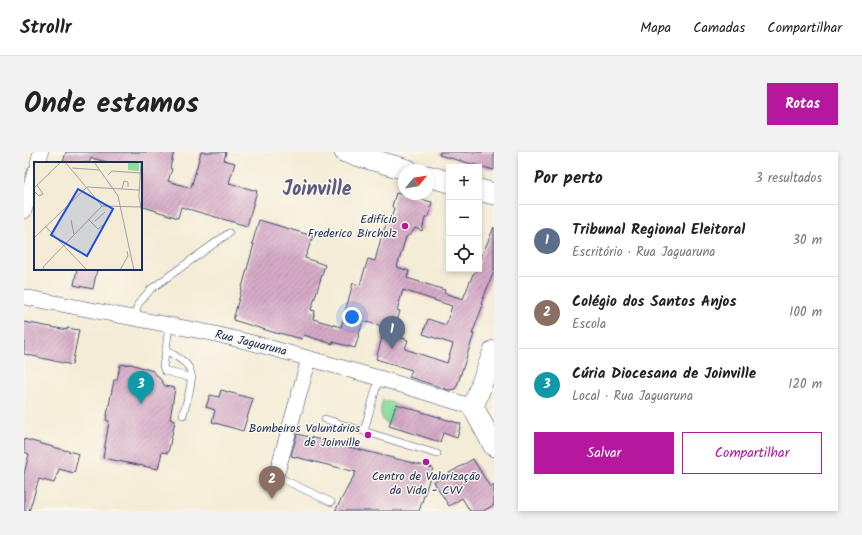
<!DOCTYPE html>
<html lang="pt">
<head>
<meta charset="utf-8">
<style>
	body { margin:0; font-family:Kalam,sans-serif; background:#f2f2f2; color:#222 }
	.controls { position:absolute; right:12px; top:12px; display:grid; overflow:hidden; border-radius:0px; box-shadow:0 2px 6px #0003 }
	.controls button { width:36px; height:36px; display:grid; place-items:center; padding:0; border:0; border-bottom:1px solid #e0e0e0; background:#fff; color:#222; font:20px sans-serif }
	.compass { position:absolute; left:374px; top:12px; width:36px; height:36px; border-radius:50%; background:#fff; box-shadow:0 2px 6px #0003; rotate:60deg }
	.you { position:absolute; left:328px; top:165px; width:14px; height:14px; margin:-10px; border:3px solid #fff; border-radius:50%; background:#1a73e8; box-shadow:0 0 0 6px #1a73e833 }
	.badge { display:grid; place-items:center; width:26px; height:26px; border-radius:50%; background:#b5179e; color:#fff; font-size:13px; font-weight:700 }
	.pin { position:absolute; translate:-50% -33px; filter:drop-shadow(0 1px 2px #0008) }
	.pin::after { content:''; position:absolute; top:21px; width:14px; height:12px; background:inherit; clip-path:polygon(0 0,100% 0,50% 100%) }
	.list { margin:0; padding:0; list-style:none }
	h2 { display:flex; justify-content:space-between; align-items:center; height:52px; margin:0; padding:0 16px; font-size:17px }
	h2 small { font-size:13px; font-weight:400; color:#767676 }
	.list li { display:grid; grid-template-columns:26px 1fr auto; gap:12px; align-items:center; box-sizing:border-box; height:72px; padding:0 16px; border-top:1px solid #e0e0e0 }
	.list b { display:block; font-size:15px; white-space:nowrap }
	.list p { margin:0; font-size:13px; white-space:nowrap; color:#767676 }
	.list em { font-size:13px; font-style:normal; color:#767676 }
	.actions { display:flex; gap:8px; padding:12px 16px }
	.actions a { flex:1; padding:9px 0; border:1px solid #b5179e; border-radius:0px; text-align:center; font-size:14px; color:#b5179e }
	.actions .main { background:#b5179e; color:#fff }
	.icon { flex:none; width:22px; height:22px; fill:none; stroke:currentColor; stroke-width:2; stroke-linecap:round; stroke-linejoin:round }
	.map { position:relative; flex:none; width:470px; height:359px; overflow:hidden; border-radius:0px }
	header { display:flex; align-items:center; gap:24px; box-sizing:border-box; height:56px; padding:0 20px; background:#fff; border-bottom:1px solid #e0e0e0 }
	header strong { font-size:19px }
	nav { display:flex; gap:22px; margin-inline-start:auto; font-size:14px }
	.intro { display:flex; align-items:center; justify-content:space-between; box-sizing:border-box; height:96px; padding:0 24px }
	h1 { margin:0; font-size:28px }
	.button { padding:10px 18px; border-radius:0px; background:#b5179e; color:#fff; font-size:14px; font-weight:700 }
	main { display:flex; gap:24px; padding:0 24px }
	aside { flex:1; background:#fff; border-radius:0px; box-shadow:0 2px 6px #0003 }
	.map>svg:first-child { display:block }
</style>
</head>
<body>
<header>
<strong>Strollr</strong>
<nav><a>Mapa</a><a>Camadas</a><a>Compartilhar</a></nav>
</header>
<div class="intro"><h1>Onde estamos</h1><a class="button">Rotas</a></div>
<main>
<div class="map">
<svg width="470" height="359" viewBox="0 0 470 359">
	<defs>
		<pattern id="building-hatch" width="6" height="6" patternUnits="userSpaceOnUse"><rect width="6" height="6" fill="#d6aac7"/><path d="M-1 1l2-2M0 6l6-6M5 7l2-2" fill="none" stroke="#ad8ba5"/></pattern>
	</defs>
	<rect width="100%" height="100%" fill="#fbf7ec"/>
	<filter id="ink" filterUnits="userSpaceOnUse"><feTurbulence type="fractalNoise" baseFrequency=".025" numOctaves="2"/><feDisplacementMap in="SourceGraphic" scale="8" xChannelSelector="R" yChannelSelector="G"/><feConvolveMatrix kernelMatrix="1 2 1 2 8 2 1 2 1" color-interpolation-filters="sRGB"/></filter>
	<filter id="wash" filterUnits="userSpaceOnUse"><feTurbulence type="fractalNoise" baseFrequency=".012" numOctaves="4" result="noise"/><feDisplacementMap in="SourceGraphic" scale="16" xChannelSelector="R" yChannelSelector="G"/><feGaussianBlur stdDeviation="0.9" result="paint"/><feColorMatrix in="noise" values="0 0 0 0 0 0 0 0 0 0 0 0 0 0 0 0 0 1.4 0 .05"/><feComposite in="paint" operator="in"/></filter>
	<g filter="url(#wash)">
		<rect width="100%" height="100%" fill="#f4ecd6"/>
		<path fill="#8bdd9d" stroke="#53867e" d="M359,248L372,252L365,274C356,267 355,259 359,248Z"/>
		<g id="blocks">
			<g fill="url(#building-hatch)" fill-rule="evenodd">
				<path d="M42,0H150L146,16L148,17L144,29L167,36L177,0H202L200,8L211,11L205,31L233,39L223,74L157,55L154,66L117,54V11H87L67,6L65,11H39Z"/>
				<path d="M416,0H470V18L415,3Z"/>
				<path d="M372,41L408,50L406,57H407L405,64L401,66L398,79L391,76L388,81L382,85L373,115L385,119L383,126L421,138L420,141L439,147L449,122H450L453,117H455V111L470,75V119L457,152L459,153L448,182H450L433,234L431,237L425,238L385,225L388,218L352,207L361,175L339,169L331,196L309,190V192L280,183L278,187L255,181V182L209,168L230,92H228L235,68L289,84L281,106L301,113L287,158L291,159L289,167L317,175L329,131L336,133L344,107L351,109L358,82L363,71L365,72L370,57L368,54ZM379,138L428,154L422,173L404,167L399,182L429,192L423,211L381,197L384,188L369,183L376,159L373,158Z"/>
				<path d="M53,117H73L69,137L50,133Z"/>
				<path d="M0,170L43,178V176L55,178L48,213L0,202Z"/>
				<path d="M107,212L129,219L137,228L141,234L151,236L146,267L151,269L144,301L138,300L134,317L79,306L85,269L82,268L90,228H93L96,213Z"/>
				<path d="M197,238L229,247L219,279L188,270L191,258L182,255L186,243L195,245Z"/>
				<path d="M372,252L437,272L433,286L419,281L416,290L365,274Z"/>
				<path d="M273,282L409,316L395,359H311L332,320L267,304Z"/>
				<path d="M0,287L55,302L50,321L35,317L30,331L15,327L5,359H0V322L5,302L0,300Z"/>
				<path d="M449,307L466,335L470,332V353L459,359H446L438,346L425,354L410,330Z"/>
			</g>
		</g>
	</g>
	<g filter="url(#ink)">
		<use href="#blocks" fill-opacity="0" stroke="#3c4b70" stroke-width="1"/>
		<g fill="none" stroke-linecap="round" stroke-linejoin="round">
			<g stroke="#3c4b70" stroke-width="8">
				<g id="service">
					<path d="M110,167L114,152L127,137L205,81"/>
					<path d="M145,173L142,198C149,203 158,207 163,213C173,224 162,250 159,263"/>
					<path d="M142,198L139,214L141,219L168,226"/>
					<path d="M301,267L413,302"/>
					<path d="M340,279L355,226"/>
					<path d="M252,324L307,350"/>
				</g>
			</g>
			<g stroke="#3c4b70" stroke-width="16">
				<g id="minor">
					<path d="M14,11L17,0"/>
					<path d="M0,59L11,20"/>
					<path d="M0,145L187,181L229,191L355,226L449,255"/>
					<path d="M252,324L285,207"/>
				</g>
			</g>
			<g stroke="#3c4b70" stroke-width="22">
				<g id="secondary">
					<path d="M321,0L384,18"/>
					<path d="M404,24L425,30"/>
					<path d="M455,38L470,42"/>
					<path d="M470,199L449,255L470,294"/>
				</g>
			</g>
			<use href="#service" stroke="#fff" stroke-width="7"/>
			<use href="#minor" stroke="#fff" stroke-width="15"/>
			<use href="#secondary" stroke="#fff" stroke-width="21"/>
		</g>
	</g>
	<g fill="#b5179e" stroke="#fbf7ec" stroke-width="1.5">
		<circle cx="381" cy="74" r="4"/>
		<circle cx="344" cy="283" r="4"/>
		<circle cx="402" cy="310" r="4"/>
	</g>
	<g text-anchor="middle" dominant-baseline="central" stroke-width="3" stroke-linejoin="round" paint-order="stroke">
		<g font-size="12" fill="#1b2f5e" stroke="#fbf7ec" text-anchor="end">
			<text x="373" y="67">Edifício<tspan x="373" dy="14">Frederico Bircholz</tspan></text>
			<text x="336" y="276">Bombeiros Voluntários<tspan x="336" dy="14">de Joinville</tspan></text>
			<text x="402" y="324" text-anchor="middle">Centro de Valorização<tspan x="402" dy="14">da Vida - CVV</tspan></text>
		</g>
		<g font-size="12" fill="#1b2f5e" stroke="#fbf7ec">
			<text transform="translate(227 191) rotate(14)">Rua Jaguaruna</text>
		</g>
		<g font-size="20" font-weight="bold" fill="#5c5a83" stroke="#fbf7ec">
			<text x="293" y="38">Joinville</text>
		</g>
	</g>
	<g transform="translate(10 10)">
		<rect width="108" height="108" fill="#f4ecd6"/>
		<path d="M94,0H105V9L94,8Z" fill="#8bdd9d"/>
		<path fill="none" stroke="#9da0a6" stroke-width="1" d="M31,0L68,44L107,45M60,0L84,34L100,108M107,0L105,35L108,52M38,6L66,8M74,13L78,9L106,11M53,25L105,28M0,26L27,0M88,27L90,19L94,20V25M0,29L5,34L9,32L3,23M54,57L64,67L69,63M37,58L40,72M61,59L71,50M12,65L53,108M0,76L53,25M11,108L9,105L68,44M86,108L94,94L93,89"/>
		<path fill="#1d4ed8" fill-opacity="0.15" stroke="#1d4ed8" stroke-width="2" d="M44,27L79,47L53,94L17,73Z"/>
		<rect width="108" height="108" fill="none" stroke="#1b2f5e" stroke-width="2"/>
	</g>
</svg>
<div class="controls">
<button>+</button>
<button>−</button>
<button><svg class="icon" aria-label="locate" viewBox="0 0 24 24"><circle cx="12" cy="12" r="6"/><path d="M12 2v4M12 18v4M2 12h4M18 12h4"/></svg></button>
</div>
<svg class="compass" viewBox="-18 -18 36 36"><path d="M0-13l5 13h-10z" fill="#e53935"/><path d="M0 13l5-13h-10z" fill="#767676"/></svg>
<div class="you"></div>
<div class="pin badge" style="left:368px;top:197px;background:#5c6f8a">1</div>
<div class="pin badge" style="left:248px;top:347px;background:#8d6e63">2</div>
<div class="pin badge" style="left:117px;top:252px;background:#0f9aa8">3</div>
</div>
<aside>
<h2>Por perto<small>3 resultados</small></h2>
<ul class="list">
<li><span class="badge" style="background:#5c6f8a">1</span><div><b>Tribunal Regional Eleitoral</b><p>Escritório · Rua Jaguaruna</p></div><em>30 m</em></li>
<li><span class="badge" style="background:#8d6e63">2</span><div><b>Colégio dos Santos Anjos</b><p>Escola</p></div><em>100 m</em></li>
<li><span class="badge" style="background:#0f9aa8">3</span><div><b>Cúria Diocesana de Joinville</b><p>Local · Rua Jaguaruna</p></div><em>120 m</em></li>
</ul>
<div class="actions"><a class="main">Salvar</a><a>Compartilhar</a></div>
</aside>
</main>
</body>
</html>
